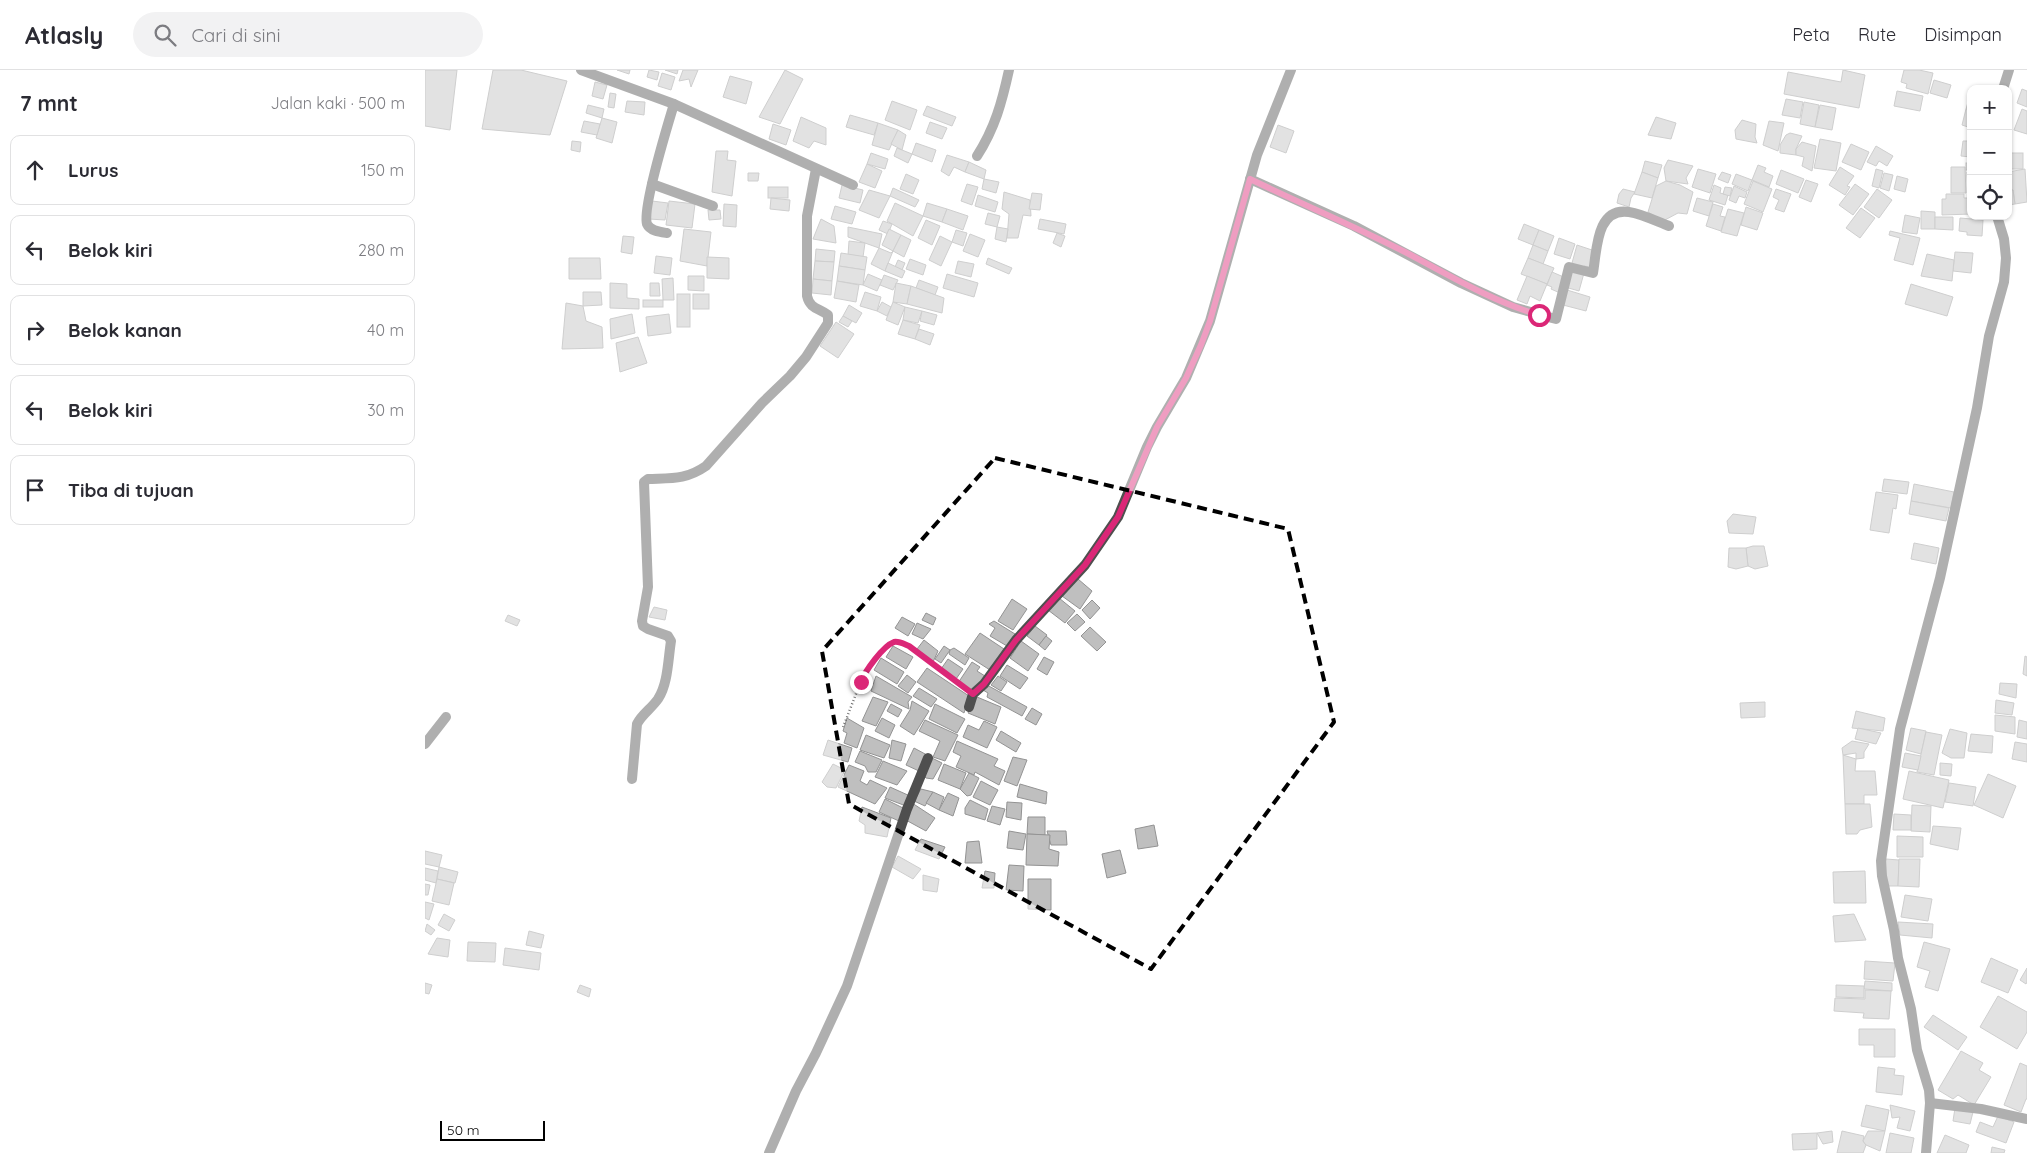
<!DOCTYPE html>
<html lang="id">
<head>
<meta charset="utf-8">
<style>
	body { margin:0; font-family:Quicksand,sans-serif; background:#f2f2f3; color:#2b2b33 }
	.controls { position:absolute; right:15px; top:15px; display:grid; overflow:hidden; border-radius:10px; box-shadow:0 1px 4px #0004 }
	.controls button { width:45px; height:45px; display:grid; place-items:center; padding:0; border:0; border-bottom:1px solid #e1e1e2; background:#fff; color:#2b2b33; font:25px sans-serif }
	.scale { position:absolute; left:15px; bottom:12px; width:105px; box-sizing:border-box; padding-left:5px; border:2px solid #000; border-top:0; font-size:14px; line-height:18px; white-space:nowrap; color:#000; -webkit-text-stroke:4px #fff; paint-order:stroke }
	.stop { position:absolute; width:15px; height:15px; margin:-11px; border:4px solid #db2777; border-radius:50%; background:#fff }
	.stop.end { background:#db2777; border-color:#fff; box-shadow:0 1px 5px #0008 }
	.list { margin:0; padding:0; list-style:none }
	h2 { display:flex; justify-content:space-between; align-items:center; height:65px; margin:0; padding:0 20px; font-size:21px }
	h2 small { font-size:16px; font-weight:400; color:#7c7c81 }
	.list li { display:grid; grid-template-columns:32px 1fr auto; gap:15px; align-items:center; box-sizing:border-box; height:70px; margin:0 10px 10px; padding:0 10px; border:1px solid #e1e1e2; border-radius:10px }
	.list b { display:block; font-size:19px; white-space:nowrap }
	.list em { font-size:16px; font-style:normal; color:#7c7c81 }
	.icon { flex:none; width:28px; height:28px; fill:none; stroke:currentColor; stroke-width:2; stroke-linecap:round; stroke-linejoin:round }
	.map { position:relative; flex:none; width:1602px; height:1083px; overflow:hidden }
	header { display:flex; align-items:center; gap:30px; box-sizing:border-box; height:70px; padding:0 25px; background:#fff; border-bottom:1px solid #e1e1e2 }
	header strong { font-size:24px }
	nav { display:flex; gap:28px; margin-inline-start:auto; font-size:18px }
	.search { width:350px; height:45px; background:#f2f2f3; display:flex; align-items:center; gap:12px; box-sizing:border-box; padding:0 18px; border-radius:28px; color:#7c7c81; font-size:19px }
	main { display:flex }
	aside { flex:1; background:#fff }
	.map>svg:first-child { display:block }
</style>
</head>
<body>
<header>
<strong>Atlasly</strong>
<div class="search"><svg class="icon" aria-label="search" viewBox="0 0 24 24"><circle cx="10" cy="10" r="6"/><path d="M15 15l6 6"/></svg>Cari di sini</div>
<nav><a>Peta</a><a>Rute</a><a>Disimpan</a></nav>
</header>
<main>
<aside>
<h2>7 mnt<small>Jalan kaki · 500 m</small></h2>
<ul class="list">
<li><svg class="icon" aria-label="ahead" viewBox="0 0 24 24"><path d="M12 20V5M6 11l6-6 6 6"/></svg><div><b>Lurus</b></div><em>150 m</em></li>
<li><svg class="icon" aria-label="left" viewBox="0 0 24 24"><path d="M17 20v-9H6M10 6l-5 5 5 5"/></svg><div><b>Belok kiri</b></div><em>280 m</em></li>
<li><svg class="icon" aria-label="right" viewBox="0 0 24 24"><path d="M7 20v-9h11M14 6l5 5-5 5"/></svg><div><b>Belok kanan</b></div><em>40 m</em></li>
<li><svg class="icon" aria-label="left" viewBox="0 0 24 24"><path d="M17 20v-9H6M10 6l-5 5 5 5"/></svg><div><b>Belok kiri</b></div><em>30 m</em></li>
<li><svg class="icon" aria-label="arrive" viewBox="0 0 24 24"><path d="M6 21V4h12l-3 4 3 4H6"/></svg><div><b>Tiba di tujuan</b></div></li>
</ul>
</aside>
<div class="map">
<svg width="1602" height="1083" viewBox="0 0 1602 1083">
	<rect width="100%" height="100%" fill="#fff"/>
	<g fill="#bfbfbf" stroke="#939393">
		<path d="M0,0H32L25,60L0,56Z"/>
		<path d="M68,0H96L142,11L125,65L57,59Z"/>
		<path d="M192,0H205L204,4Z"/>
		<path d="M224,0L234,2L232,10L222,7Z"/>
		<path d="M240,0H253L252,4Z"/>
		<path d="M258,0H273L266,17L264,9L254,11Z"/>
		<path d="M360,0L378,9L355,54L334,47Z"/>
		<path d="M1418,0L1440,5L1434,38L1359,24L1363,2L1416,12Z"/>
		<path d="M1479,0H1494L1508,3L1503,24L1481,18L1482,14L1476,12Z"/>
		<path d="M237,3L250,7L246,20L233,16Z"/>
		<path d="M305,6L327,12L321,34L298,27Z"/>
		<path d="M1509,10L1526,15L1522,28L1505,23Z"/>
		<path d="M170,12L182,15L178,29L167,26Z"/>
		<path d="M1597,19L1602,21V37L1592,33Z"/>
		<path d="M1472,21L1498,26L1495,41L1469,36Z"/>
		<path d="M1546,22V40L1541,39Z"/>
		<path d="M185,23L191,24L189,38L183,37Z"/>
		<path d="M1361,29L1378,32L1375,48L1357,45Z"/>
		<path d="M202,31L220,32L219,45L200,42Z"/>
		<path d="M467,31L492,40L485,60L460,50Z"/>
		<path d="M1379,32L1394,35L1390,57L1375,54Z"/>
		<path d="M163,35L179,39L177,48L161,43Z"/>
		<path d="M1395,35L1411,38L1407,60L1390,57Z"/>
		<path d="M502,36L531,47L527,56L498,45Z"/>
		<path d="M1541,39L1546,40V58L1537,55Z"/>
		<path d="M1597,39L1602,41V64L1589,60Z"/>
		<path d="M425,45L453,53L449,65L421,57Z"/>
		<path d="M376,47L401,58V75L389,71L384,78L368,71Z"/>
		<path d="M1231,47L1251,53L1246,69L1223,65Z"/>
		<path d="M177,48L192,52L187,73L171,68Z"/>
		<path d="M1317,50L1331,54L1330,67L1332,73L1311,69L1310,60Z"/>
		<path d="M159,51L175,54L172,65L156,62Z"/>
		<path d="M1344,51L1359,53L1353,81L1338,75Z"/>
		<path d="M505,52L522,58L517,69L501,63Z"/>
		<path d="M453,53L473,60L464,80L447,75Z"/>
		<path d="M348,54L366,60L361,75L344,69Z"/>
		<path d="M853,55L869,61L861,83L845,77Z"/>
		<path d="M473,60L481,65L477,80L466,74Z"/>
		<path d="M1365,63L1377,66L1371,79V85L1355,83V75L1361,65Z"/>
		<path d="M1395,69L1416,73L1411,101L1389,98Z"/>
		<path d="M147,71L156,72L155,82L146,80Z"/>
		<path d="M1538,71H1546V87L1536,86Z"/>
		<path d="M1377,72L1391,76L1387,101L1377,96L1379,87L1371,85V79Z"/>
		<path d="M491,73L511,80L507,92L487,84Z"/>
		<path d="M1426,74L1444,82L1436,100L1417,92Z"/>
		<path d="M1451,76L1468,86L1462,96L1454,91L1451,96L1442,92Z"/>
		<path d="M472,78L487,84L483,93L469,86Z"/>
		<path d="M291,81H303L302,90L311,91L307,126L287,122Z"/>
		<path d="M446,83L463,89L460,99L442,94Z"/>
		<rect x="1583" y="83" width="15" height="16"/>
		<path d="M522,85L544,92L540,102L529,97L524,106L516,101Z"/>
		<path d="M1243,90L1268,96L1261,108L1263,114L1241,111L1239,98Z"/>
		<path d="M1220,91L1237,95L1233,108L1217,102Z"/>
		<path d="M544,92L561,100L559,109L540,102Z"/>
		<rect x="1541" y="93" width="5" height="7"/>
		<path d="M442,94L457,101L450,118L434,112Z"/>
		<path d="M1333,95L1341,98L1339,102L1348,106L1344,117L1327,110Z"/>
		<path d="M1415,97L1429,106L1422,116L1425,117L1420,125L1404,115Z"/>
		<path d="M1526,97H1540L1541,123H1526Z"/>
		<path d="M1273,99L1291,104L1285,123L1267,117Z"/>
		<path d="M1451,99L1458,101L1454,118L1447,116Z"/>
		<path d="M1600,99L1602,132L1590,134L1588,120H1583V102Z"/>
		<path d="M1356,100L1379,109L1373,123L1351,114Z"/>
		<path d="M1217,102L1233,108L1227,128L1209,124Z"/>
		<path d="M1297,102L1306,105L1303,113L1293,109Z"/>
		<path d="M1542,102H1546V124H1543Z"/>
		<path d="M323,103H334L333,111H323Z"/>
		<path d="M1459,103L1468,105L1464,121L1455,118Z"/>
		<path d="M481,104L494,110L488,124L475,119Z"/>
		<path d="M1311,104L1327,110L1323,121L1307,114Z"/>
		<path d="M1472,106L1483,109L1480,122L1469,119Z"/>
		<path d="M559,109L574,112L571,123L557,119Z"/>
		<path d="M1381,110L1393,114L1386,132L1374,127Z"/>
		<path d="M1241,111L1255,115L1268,122L1262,144L1253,143L1238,151L1223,142L1231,116Z"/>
		<path d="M1328,111L1347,119L1338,142L1319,134Z"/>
		<path d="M542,114L553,117L547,135L536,131Z"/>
		<path d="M1430,114L1444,124L1428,145L1414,135Z"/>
		<path d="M417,115L438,120L435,133L414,128Z"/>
		<path d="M1289,115L1296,118L1295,123L1303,125L1300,135L1284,130Z"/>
		<path d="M1309,116L1322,122L1320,128L1314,126L1311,133L1304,130Z"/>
		<rect x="343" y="117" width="20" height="11"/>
		<path d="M1300,117L1307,118L1305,126L1298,124Z"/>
		<path d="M468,118L494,130L490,137L465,126Z"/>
		<path d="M1198,119L1210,122L1206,128L1204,137L1192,133L1194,124Z"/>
		<path d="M1351,119L1366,124L1359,142L1350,139L1354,130L1348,127Z"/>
		<path d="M1452,119L1467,130L1454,148L1439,137Z"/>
		<path d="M444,120L465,126L454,148L434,140Z"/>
		<path d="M1588,120L1590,134L1583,135V121Z"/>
		<path d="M579,122L605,130L606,146L598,145L593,168H582L584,144L577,139Z"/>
		<path d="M607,123L617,124L615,140L604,139Z"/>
		<path d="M1521,124H1539V128H1546V144L1517,145V129H1521Z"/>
		<path d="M553,125L573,132L570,142L550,136Z"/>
		<path d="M346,128L365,130L364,141L345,139Z"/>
		<path d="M1272,128L1288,132L1284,146L1268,141Z"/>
		<path d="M227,131L243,133L240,150L224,149Z"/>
		<path d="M244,131L270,134L267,158L241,155Z"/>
		<path d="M470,133L498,146L488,166L462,151Z"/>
		<path d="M502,133L522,139L517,152L498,146Z"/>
		<path d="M299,134L312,135L311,157L298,156Z"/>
		<path d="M1288,134L1298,137L1295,146L1300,147L1296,161L1281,156Z"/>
		<path d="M410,136L431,142L427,154L406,149Z"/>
		<path d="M1321,137L1338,143L1332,160L1316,155Z"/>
		<path d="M1436,138L1450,148L1435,168L1421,158Z"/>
		<path d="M522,139L543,146L538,160L517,152Z"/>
		<path d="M1303,139L1319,143L1312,166L1296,162Z"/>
		<path d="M283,140H295L296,149L284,150Z"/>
		<path d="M1496,141L1510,142V159H1496Z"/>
		<path d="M563,143L575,146L572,157L560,154Z"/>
		<path d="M1480,145L1495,148L1492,164L1477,162Z"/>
		<path d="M1510,147H1528V160L1510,159Z"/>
		<path d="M1535,148L1558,150L1557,166L1542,165V162L1534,161Z"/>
		<path d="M396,149L409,156L411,173L388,169Z"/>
		<path d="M615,149L641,154L639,164L613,159Z"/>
		<path d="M501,150L515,156L507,175L493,168Z"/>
		<path d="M458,151L467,154L463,164L454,160Z"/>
		<path d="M1099,154L1114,160L1108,175L1093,169Z"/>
		<path d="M423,157L457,164L454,178L423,167Z"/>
		<path d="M572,157L583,159L581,172L570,169Z"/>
		<path d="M259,159L286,162L282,196L255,191Z"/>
		<path d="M464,159L476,165L468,181L457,175Z"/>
		<path d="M531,160L542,163L538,176L527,172Z"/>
		<path d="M1114,160L1129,166L1123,181L1108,175Z"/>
		<path d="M1465,161L1495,168L1488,195L1469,190L1475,168L1464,165Z"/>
		<path d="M632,163L640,166L636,177L628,173Z"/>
		<path d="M545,164L560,170L553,187L538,181Z"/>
		<path d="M476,165L486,170L479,187L468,181Z"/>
		<path d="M198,166L209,167L207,184L196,182Z"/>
		<path d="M515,166L527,172L516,196L504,190Z"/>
		<path d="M1134,168L1150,174L1145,189L1129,184Z"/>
		<path d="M424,171L440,173L438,187L423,185Z"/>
		<path d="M1108,175L1123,181L1118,194L1103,188Z"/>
		<path d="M1152,175L1170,181L1165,197L1159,196L1158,200L1147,193Z"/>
		<path d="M454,178L466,183L468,181L460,201L446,194Z"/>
		<path d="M391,179L410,181L409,192L390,191Z"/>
		<path d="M1530,182L1548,183L1546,203L1528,201Z"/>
		<path d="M416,183L442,187L440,200L414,196Z"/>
		<path d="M1502,184L1529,190L1527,211L1496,206Z"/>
		<path d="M231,186L247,188L245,205L229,203Z"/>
		<path d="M282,187L304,188V209L282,208Z"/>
		<path d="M144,188H175L176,209H144Z"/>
		<path d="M563,188L587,198L584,204L561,194Z"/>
		<path d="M1103,188L1129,198L1122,214L1096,204Z"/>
		<path d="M485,189L501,195L498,205L481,199Z"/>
		<path d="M473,190L480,193L477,200L470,197Z"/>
		<path d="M390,191L409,192L407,211L388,209Z"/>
		<path d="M533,191L549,194L546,207L530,203Z"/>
		<path d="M463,193L480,201L477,208L460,201Z"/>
		<path d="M414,196L440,200L438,215L412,211Z"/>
		<path d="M1145,200L1159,203L1154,221L1140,217Z"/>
		<path d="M1127,202L1141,208L1135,223L1126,219L1127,217L1122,215Z"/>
		<path d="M443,204L457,210L452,221L438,215Z"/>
		<path d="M522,204L553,213L549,227L518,218Z"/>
		<path d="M459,205L473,210L468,220L455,215Z"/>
		<path d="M263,206H279V221L263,220Z"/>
		<path d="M1102,206L1122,214L1115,231L1105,226L1102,234L1092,230Z"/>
		<path d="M248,208L249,230H238L237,209Z"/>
		<path d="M388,209L407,211L406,225L387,223Z"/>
		<path d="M494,210L513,217L510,225L491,218Z"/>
		<path d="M412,211L434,215L431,232L409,228Z"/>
		<path d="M185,213L202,214V228L214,229V239L185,238Z"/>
		<path d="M225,213H234L235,226H225Z"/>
		<path d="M471,213L486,216L482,234L468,232Z"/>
		<path d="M1486,214L1528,227L1522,246L1480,234Z"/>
		<path d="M486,216L519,228L517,243L482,234Z"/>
		<path d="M1142,220L1165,227L1161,241L1138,235Z"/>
		<path d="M158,222H176L177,235L158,236Z"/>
		<path d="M440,222L456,227L452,241L435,236Z"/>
		<rect x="252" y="224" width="13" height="33"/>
		<rect x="268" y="224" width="16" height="15"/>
		<rect x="218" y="230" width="20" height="7"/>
		<path d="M457,232L466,237L462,246L452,241Z"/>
		<path d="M468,232L480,237L473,255L461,250Z"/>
		<path d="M141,233L158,236L161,251L177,257L178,278L137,279Z"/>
		<path d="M424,235L437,243L431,253L418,246Z"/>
		<path d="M480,237L497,241L493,253L478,250Z"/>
		<path d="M497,241L512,245L509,255L495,251Z"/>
		<path d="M207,244L210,263L186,269L185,249Z"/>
		<path d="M244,244L246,263L223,266L221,247Z"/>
		<path d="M418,246L427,251L423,257L414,252Z"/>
		<path d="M478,250L495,255L490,269L473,264Z"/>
		<path d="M411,252L429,264L413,288L395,276Z"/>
		<path d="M494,259L509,264L505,275L490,269Z"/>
		<path d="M213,267L222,293L195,302L191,273Z"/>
		<path d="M1459,409L1484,412L1482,424L1457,421Z"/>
		<path d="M1489,414L1529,422L1526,438L1486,431Z"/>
		<path d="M1451,422L1473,425L1471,439L1468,438L1464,463L1445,460Z"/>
		<path d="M1486,431L1524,438L1521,451L1484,444Z"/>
		<path d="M1308,444L1331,447L1328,464L1304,463L1302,451Z"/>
		<path d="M1489,473L1514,478L1511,494L1486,489Z"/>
		<path d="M1328,476H1339L1343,496L1330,499L1323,496L1321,478Z"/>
		<path d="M1304,478H1321L1323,496L1311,499L1303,497Z"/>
		<path d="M653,509L667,521L655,539L637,526Z"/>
		<path d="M634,528L650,541L640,553L623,540Z"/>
		<path d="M587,529L602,539L588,560L573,551Z"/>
		<path d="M667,530L675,538L665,549L657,540Z"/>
		<path d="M229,537L242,540L240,550L224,547Z"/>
		<path d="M501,543L511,548L508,555L497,550Z"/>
		<path d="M652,544L660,552L650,561L642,553Z"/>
		<path d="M83,545L95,550L92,556L80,551Z"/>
		<path d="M477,547L490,554L483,566L470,558Z"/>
		<path d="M569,551L590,564L582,576L565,566L570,558L564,554Z"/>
		<path d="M492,553L506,559L498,569L487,564Z"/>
		<path d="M610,556L622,565L614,575L602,566Z"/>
		<path d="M665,557L681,572L672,581L656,566Z"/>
		<path d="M555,563L579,579L565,600L540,584Z"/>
		<path d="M621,566L627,571L620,580L614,575Z"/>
		<path d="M499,570L513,581L508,592L492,579Z"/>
		<path d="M596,571L614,584L603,601L585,588Z"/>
		<path d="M468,576L488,587L481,599L461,587Z"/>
		<path d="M519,576L525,580L516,593L510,589Z"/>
		<path d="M529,578L544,588L540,595L524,584L525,580Z"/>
		<path d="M1600,586L1602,587V606L1598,604Z"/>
		<path d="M619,587L629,592L622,605L612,599Z"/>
		<path d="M456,588L479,602L472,614L449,600Z"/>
		<path d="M523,589L538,599L531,609L516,599Z"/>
		<path d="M547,592L555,597L552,601L560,606L549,623L533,613Z"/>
		<path d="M582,595L603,608L595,619L575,606Z"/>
		<path d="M502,598L544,626L539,643L492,612Z"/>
		<path d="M482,605L491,612L483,623L473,616Z"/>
		<path d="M451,606L487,627L483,632L484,639L446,621Z"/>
		<path d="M573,606L582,612L576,621L566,615Z"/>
		<path d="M1575,613L1592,614L1591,628L1574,624Z"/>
		<path d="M562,615L602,637L597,646L562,627L563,623L558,620Z"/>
		<path d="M494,618L512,629L506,637L488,626Z"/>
		<path d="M448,627L463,632L451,656L437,651Z"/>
		<path d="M552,627L576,637L570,654L543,643Z"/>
		<path d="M1571,630L1589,633L1587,645L1570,643Z"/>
		<path d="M487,631L504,641L489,665L475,656L485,640Z"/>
		<path d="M1340,632V647L1316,648L1315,633Z"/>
		<path d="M466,634L477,640L473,647L462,641Z"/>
		<path d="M510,634L540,649L532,663L504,649Z"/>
		<path d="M607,638L617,644L611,655L600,649Z"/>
		<path d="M1431,641L1460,648L1458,661L1427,658Z"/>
		<path d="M1570,645L1590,647V664L1570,661Z"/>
		<path d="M422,648L439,658L432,678L419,673L422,663L418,661Z"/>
		<path d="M457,648L470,655L464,668L450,661Z"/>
		<path d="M500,650L533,665L520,691L508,687L515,671L494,661Z"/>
		<path d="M1594,650L1602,652V669L1592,667Z"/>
		<path d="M559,651L572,657L562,678L538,667L543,655L554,660Z"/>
		<path d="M1433,658L1456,663L1451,674L1430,669Z"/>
		<path d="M1486,658L1501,661L1496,684L1481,680Z"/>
		<path d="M1525,659L1542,663L1539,688H1526L1517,683Z"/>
		<path d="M576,661L596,673L591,682L571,670Z"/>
		<path d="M1501,662L1517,665L1509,705L1492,702Z"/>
		<path d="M1546,664L1568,666L1567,683L1543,681Z"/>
		<path d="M441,665L465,675L459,688L435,680Z"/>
		<path d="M403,670L427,678L423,692L398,685Z"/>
		<path d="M467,670L481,674L476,691L464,688Z"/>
		<path d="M532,671L573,689L569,696L580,701L574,715L550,702L549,705L531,697L536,686L528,682Z"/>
		<path d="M1427,671L1444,674L1439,682V688L1431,689V683L1418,685L1417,678Z"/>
		<path d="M1590,672L1602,674V692L1587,689Z"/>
		<path d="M489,678L502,685L494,701L481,695Z"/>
		<path d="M435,681L457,690L451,702H443L440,696L430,692Z"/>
		<path d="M1480,683L1496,686L1493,700L1477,697Z"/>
		<path d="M1418,685L1431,689L1430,701H1450L1452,725H1439V734H1420Z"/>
		<path d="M505,687L517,693L508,709L501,708L497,704Z"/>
		<path d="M588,687L602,690L592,716L579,711Z"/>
		<path d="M458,691L482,701L472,715L450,707Z"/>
		<path d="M1515,693L1527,694L1526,706L1515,705Z"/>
		<path d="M408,694L420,700L411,718L402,717L397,712Z"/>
		<path d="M519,694L541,703L535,719L513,710Z"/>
		<path d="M424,695L439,701L435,711L442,715L445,710L462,718L450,734L413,717Z"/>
		<path d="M1484,701L1524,710L1518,738L1478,729Z"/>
		<path d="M544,703L554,708L546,725L542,726L535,719Z"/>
		<path d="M1563,704L1591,716L1578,748L1549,735Z"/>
		<path d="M556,711L573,720L565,735L548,727Z"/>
		<path d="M1524,713L1551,717L1548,736L1520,732Z"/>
		<path d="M595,714L622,722L621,734L592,727Z"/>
		<path d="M465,717L485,726L481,736L460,728Z"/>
		<path d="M496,719L508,722L500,736L489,731Z"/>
		<path d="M508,722L519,727L514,740L501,733Z"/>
		<path d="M523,723L534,728L528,746L514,740Z"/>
		<path d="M460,729L480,739L474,751L454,742Z"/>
		<path d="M545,730L563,739L560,750L540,744V738Z"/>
		<path d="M582,732L597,733L596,750L581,747Z"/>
		<path d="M487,733L510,748L501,761L479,749Z"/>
		<path d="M1420,734H1445L1447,757L1435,760L1432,764H1421Z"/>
		<path d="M1487,735L1506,736L1505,762L1486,761Z"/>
		<path d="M567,736L580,739L575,755L562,751Z"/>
		<path d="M437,737L466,748L462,767L440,763V755L434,751Z"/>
		<path d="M1469,744L1486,745V760H1468Z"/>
		<path d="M603,747H620V765L602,764Z"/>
		<path d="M729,755L733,776L713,779L710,759Z"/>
		<path d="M1508,756L1536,758L1533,780L1505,774Z"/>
		<path d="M584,761L601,764L598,780L582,778Z"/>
		<path d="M622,761H641L642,775H626Z"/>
		<path d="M602,764L625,765L624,779L634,782L633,796L601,795Z"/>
		<path d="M1472,766L1498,767V787H1472Z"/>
		<path d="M496,769L520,777L514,789L490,780Z"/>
		<path d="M554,771L557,793H540L542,772Z"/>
		<path d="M695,780L701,803L682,808L677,784Z"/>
		<path d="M0,781L17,785L14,797L0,794Z"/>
		<path d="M473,786L496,799L488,809L467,797Z"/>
		<path d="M1461,789L1474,790L1473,816H1460Z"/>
		<path d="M1474,789H1495L1494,817L1473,816Z"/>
		<path d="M584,795L599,796L598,821L581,820Z"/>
		<path d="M14,797L33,802L30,813L12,809Z"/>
		<path d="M0,798L13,801L11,813L0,810Z"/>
		<path d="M560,801L570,803L569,818H557Z"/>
		<path d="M1440,801L1441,833H1409L1408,802Z"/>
		<path d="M498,805L514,809L512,822L498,820Z"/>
		<path d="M12,809L29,813L24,835L7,831Z"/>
		<path d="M603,809H626V840L603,839Z"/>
		<path d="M0,814L5,815L3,825H0Z"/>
		<path d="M1480,825L1507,829L1503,851L1476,847Z"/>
		<path d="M0,832L9,834L4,850L0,848Z"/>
		<path d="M19,844L30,850L24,861L13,855Z"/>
		<path d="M1429,844L1441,870L1410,872L1408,846Z"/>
		<path d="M1473,852L1508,854L1507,868L1475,865Z"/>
		<path d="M2,854L10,860L6,865L0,861Z"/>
		<path d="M104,861L119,865L116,878L101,875Z"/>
		<path d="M12,868L25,870L23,887L3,884Z"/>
		<path d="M43,872L71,873L70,892L42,891Z"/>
		<path d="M1499,872L1525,879L1513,921L1500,917L1505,901L1492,897Z"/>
		<path d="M80,878L116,883L114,900L78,895Z"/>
		<path d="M1566,888L1593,900L1583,923L1556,912Z"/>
		<path d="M1440,891L1470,893L1468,911L1439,909Z"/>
		<path d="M1602,898V912L1601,914L1595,910Z"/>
		<path d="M1440,911L1467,913V921L1439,919Z"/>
		<path d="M0,913L7,915L4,924L0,923Z"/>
		<path d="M155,915L166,919L164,927L152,922Z"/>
		<path d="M1411,915L1439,916V928L1411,927Z"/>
		<path d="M1440,920L1466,921L1464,949L1438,948L1439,943L1409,941L1410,928L1440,929Z"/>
		<path d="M1573,926L1602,942V962L1592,979L1555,957Z"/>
		<path d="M1508,945L1542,967L1533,980L1499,957Z"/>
		<path d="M1434,959H1470V987H1449V975H1434Z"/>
		<path d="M1536,981L1558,993L1554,1000L1566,1007L1549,1035L1533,1025L1528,1029L1513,1020Z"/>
		<path d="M1595,993L1602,996V1029H1601L1596,1042L1579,1035Z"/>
		<path d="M1453,997L1470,999L1469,1005L1479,1006L1477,1025L1451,1022Z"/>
		<path d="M1441,1035L1464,1040L1460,1061L1436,1056Z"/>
		<path d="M1465,1035L1490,1041L1485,1061L1472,1058L1475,1047L1467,1048Z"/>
		<path d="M1530,1038L1548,1042L1545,1054L1528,1051Z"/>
		<path d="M1573,1046L1589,1052L1581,1073L1551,1062L1555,1052L1568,1057Z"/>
		<path d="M1407,1061L1408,1072L1398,1074L1392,1063Z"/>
		<path d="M1417,1061L1439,1066L1438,1071L1441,1075L1438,1083H1412Z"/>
		<path d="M1443,1061H1460L1455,1081L1441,1075L1438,1071Z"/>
		<path d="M1392,1063V1079L1368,1080L1367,1064Z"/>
		<path d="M1465,1063L1489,1068L1486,1083H1461Z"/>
		<path d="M1520,1065L1544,1075L1541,1083H1512Z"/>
		<path d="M1567,1077L1580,1080L1579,1083H1566Z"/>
	</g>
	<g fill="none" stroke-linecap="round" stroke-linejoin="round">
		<path stroke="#717171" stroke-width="2.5" stroke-dasharray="1 2.5" stroke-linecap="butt" d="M418,657C429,632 442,582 470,572L484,576L539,617"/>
		<g stroke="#4f4f4f" stroke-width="10">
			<path d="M156,0L249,34L428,115"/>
			<path d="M1578,19L1584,0"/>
			<path d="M552,86C570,58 577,32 584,0"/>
			<path d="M825,109L929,156L1036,213L1088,237L1127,248L1131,249L1144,197L1168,203C1172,180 1171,137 1204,142C1217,144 1231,151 1244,156"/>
			<path d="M227,114L288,136"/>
			<path d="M242,163C235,162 225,161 222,154C217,138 243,54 249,34"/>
			<path d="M544,637L548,624L559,614L591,570L660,495L693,447L722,377L732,357L761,308L785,251L832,85L866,0"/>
			<path d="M0,674L21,647"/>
			<path d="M207,709L212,654C217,644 226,639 233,629C243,614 243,590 246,571L243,566L223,559L218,556L217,551L223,517L219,412L223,409C246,408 261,410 281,396L337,333L365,306L381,287L403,253V245C394,238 385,239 382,226V146L391,99"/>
			<path d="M1505,1033L1556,1039L1602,1049"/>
			<path d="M344,1083L371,1021L391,983L422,916L482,739L503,688"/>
			<path d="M1501,1083L1505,1033L1504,1020L1492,980L1486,939L1473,888L1469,860L1457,806L1456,791L1475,659L1515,508L1552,338L1564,266L1579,212L1581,188L1579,169L1572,146"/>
		</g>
	</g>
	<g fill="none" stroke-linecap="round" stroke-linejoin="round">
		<path stroke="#db2777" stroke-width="6" d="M436,612C440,601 458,576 469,572C474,571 479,574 484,576L548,624L559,614L591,570L660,495L693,447L732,357L761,308L776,275L785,251L825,109C877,134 929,156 980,182C1024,205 1066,231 1114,245"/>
	</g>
	<path d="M0 0H1602V1083H0ZM570,388L863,459L909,652L726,899L424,734L397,581Z" fill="#fff" fill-opacity=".55" fill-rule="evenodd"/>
	<path fill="none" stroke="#000" stroke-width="4" stroke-dasharray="10 6" stroke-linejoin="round" d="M570,388L863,459L909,652L726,899L424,734L397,581Z"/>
</svg>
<div class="controls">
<button>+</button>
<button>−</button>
<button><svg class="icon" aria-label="locate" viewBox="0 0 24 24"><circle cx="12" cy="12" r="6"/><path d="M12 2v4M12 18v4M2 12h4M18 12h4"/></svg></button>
</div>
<div class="scale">50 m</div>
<div class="stop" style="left:1114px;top:245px"></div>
<div class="stop end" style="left:436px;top:612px"></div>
</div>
</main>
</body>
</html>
